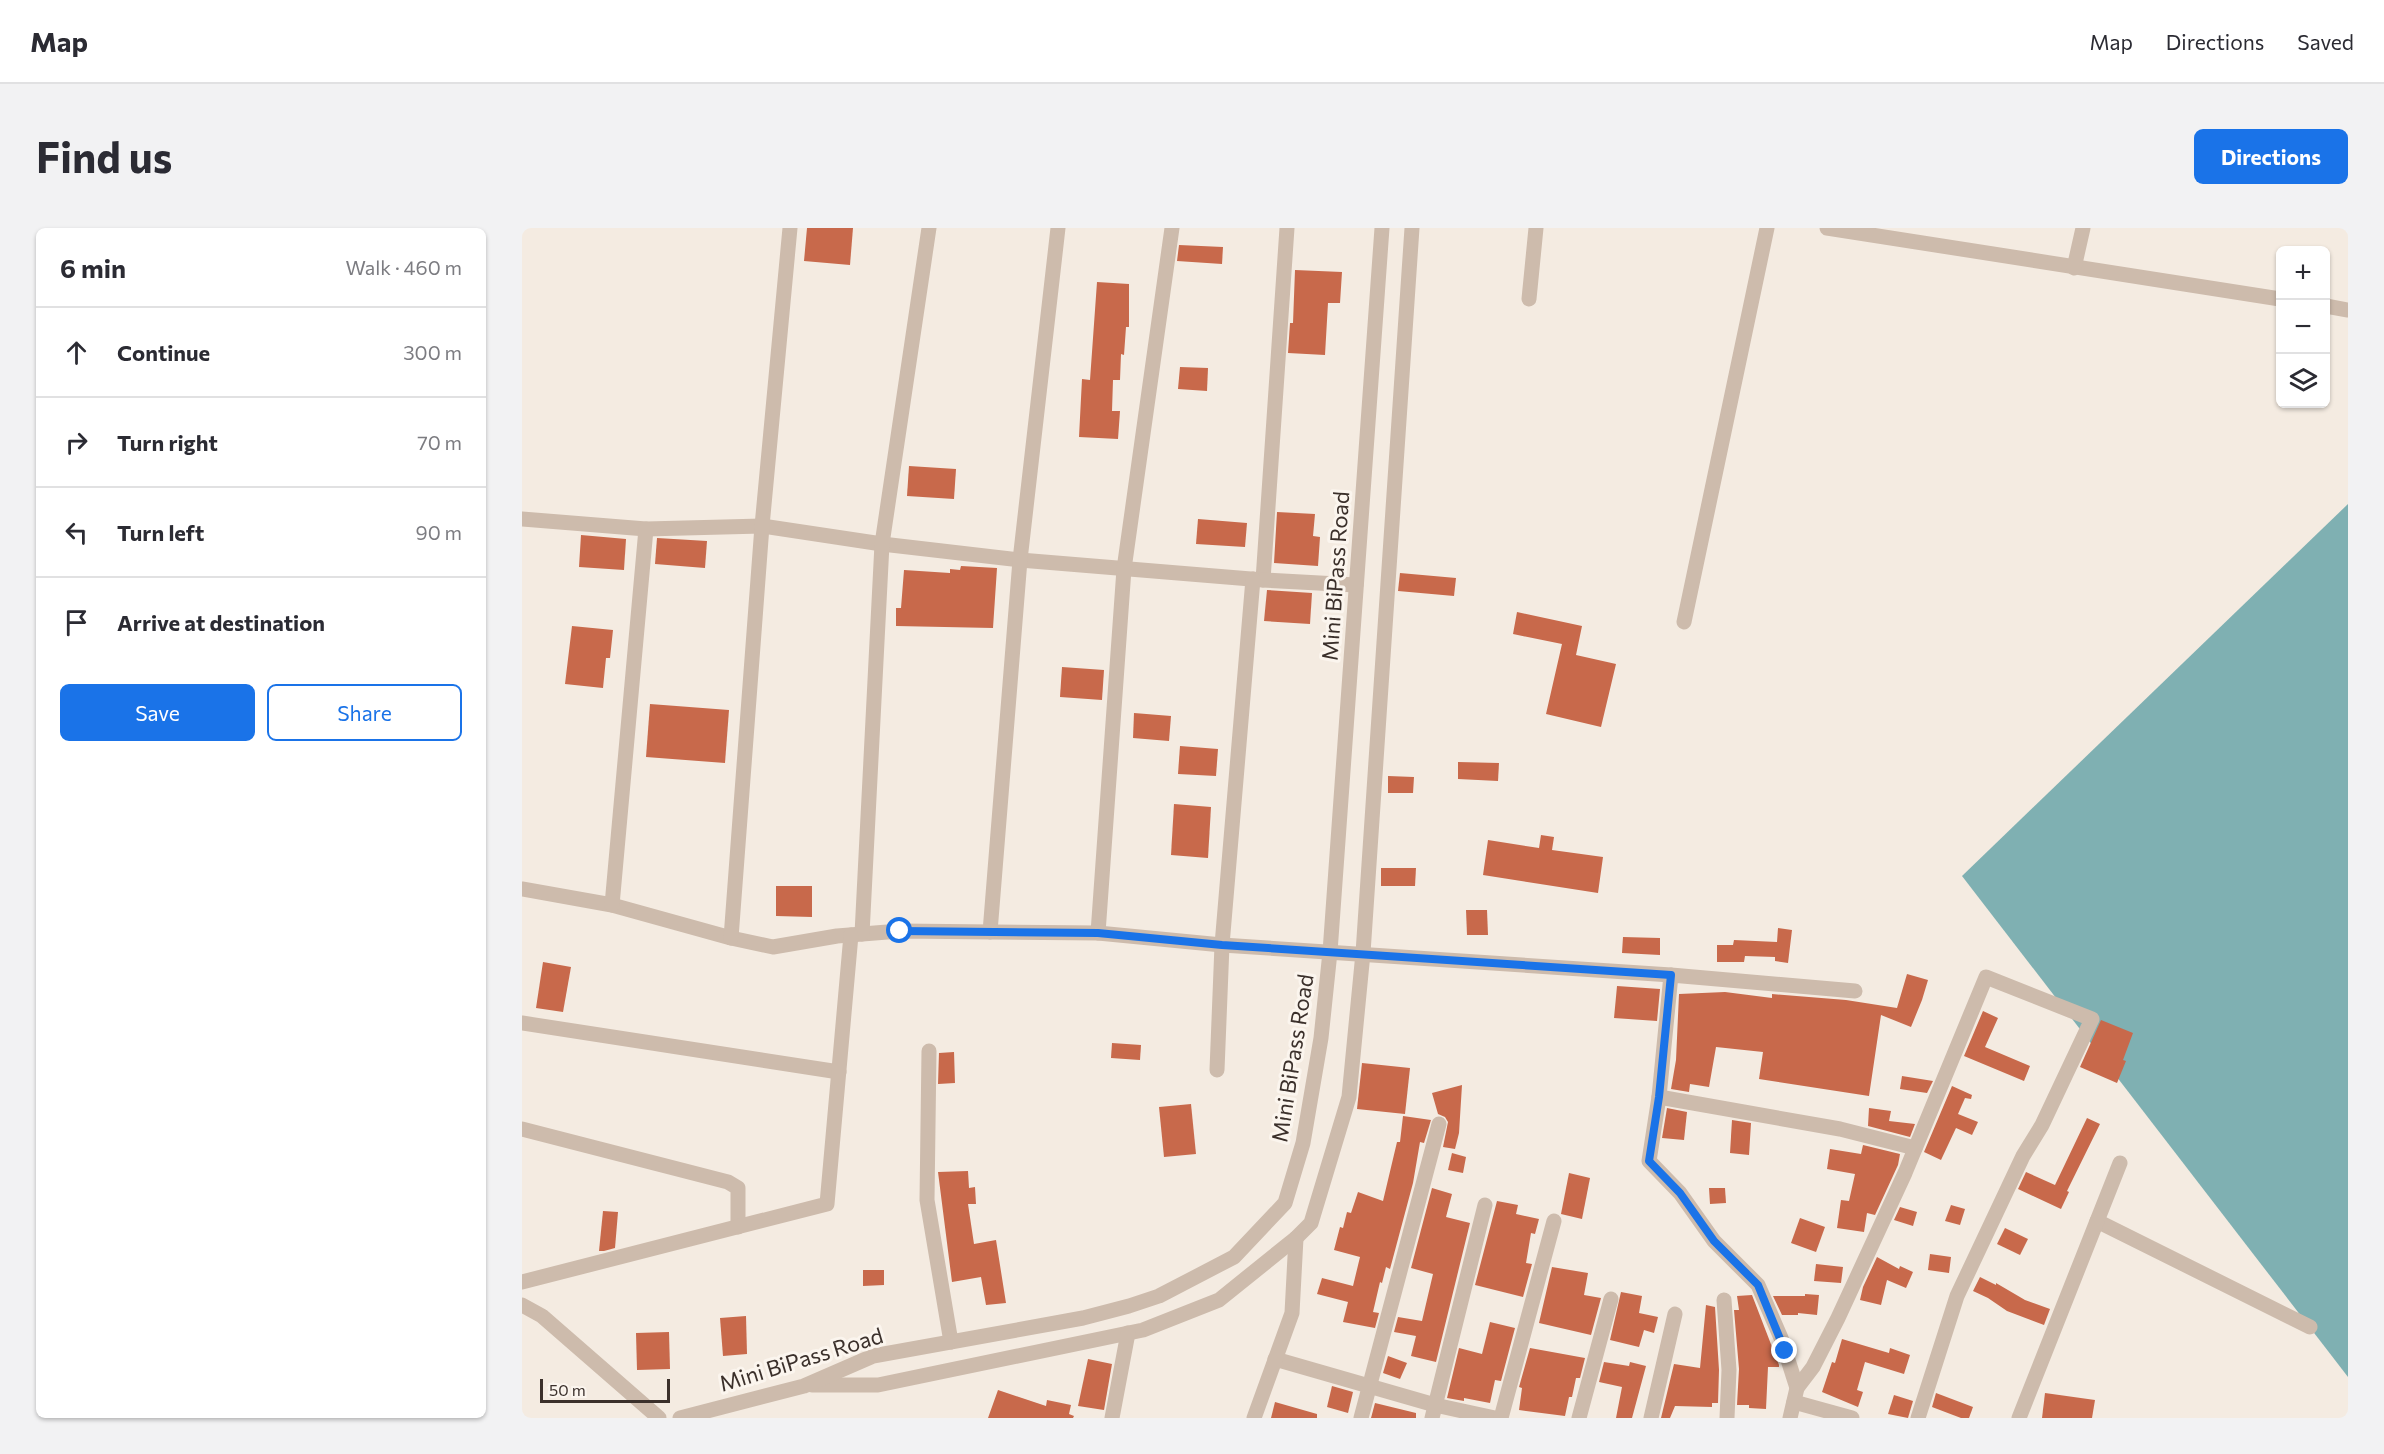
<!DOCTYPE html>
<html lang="en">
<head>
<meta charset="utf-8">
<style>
	body { margin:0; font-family:Commissioner,sans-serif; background:#f2f2f3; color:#2b2b33 }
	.controls { position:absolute; right:18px; top:18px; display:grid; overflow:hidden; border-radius:9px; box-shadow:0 2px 4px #0004 }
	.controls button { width:54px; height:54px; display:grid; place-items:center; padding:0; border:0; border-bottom:2px solid #e1e1e2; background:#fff; color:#2b2b33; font:30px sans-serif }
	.scale { position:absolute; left:18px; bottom:15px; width:130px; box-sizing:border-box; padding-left:6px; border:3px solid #3b302b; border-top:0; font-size:16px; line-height:21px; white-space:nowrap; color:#3b302b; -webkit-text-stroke:4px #fbf5ee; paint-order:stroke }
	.stop { position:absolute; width:18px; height:18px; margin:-14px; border:4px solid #1a73e8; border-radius:50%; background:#fff }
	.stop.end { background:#1a73e8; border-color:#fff; box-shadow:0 2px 6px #0008 }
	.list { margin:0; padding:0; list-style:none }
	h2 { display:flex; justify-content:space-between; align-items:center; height:78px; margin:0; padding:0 24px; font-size:26px }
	h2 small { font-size:20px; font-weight:400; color:#7c7c81 }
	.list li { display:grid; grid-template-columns:39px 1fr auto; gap:18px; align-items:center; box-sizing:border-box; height:90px; padding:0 24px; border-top:2px solid #e1e1e2 }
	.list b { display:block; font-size:22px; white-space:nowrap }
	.list em { font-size:20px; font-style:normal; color:#7c7c81 }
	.actions { display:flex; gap:12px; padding:18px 24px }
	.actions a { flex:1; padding:14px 0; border:2px solid #1a73e8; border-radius:9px; text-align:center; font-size:21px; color:#1a73e8 }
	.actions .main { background:#1a73e8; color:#fff }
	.icon { flex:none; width:33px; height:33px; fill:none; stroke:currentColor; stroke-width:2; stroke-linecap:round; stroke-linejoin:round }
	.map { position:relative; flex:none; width:1826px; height:1190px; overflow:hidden; border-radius:9px }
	header { display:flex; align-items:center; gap:36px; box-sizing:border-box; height:84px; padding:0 30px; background:#fff; border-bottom:2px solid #e1e1e2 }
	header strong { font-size:28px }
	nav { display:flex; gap:33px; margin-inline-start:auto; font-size:21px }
	.intro { display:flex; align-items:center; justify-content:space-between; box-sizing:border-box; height:144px; padding:0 36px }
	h1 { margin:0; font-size:42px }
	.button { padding:15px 27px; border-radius:9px; background:#1a73e8; color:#fff; font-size:21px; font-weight:700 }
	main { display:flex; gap:36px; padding:0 36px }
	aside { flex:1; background:#fff; border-radius:9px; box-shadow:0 2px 4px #0004 }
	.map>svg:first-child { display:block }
</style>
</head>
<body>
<header>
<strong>Map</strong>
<nav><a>Map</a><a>Directions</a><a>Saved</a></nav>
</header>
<div class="intro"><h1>Find us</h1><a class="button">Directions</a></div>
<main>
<aside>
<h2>6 min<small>Walk · 460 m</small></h2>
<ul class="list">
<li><svg class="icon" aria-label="ahead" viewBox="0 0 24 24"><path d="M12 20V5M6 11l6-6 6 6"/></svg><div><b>Continue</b></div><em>300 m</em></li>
<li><svg class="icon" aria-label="right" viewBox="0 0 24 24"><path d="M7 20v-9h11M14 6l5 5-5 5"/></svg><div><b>Turn right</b></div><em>70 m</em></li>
<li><svg class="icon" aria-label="left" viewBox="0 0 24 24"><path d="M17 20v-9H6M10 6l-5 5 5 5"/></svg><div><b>Turn left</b></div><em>90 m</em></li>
<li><svg class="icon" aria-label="arrive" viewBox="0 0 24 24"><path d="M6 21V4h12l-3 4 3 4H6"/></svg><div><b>Arrive at destination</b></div></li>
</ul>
<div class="actions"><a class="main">Save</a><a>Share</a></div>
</aside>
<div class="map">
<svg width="1826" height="1190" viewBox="0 0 1826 1190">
	<rect width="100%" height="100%" fill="#f4ebe1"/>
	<path fill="#7fb0b2" d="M1826,276V1149L1440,648Z"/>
	<g fill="#c8694b">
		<path d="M285,0H331L328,37L282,33Z"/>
		<path d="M657,17L701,19L700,36L655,33Z"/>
		<path d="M773,42L820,44L818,75H806L803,127L766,125L768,95H771Z"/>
		<path d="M575,54L607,56V99H604L602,127L599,126L598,152H591L590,183H598L596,211L557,209L560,151L568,152Z"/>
		<path d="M658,139L686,140L685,163L656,161Z"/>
		<path d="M387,238L434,241L432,271L385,268Z"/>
		<path d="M755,284L793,286L791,308L798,309L796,338L752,335Z"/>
		<path d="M676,291L725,295L723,319L674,316Z"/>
		<path d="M59,307L104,311L102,342L57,339Z"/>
		<path d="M135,310L185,313L183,340L133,336Z"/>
		<path d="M439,338L475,340L471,400L374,398V380H379L382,342L428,345V341L438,342Z"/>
		<path d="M878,345L934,350L932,368L876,363Z"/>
		<path d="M745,362L790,365L788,396L742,393Z"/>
		<path d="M995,384L1060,398L1054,427L1094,436L1079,499L1024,486L1040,416L991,406Z"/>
		<path d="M50,398L91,402L88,430H84L81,460L43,456Z"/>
		<path d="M540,439L582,442L580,472L538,469Z"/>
		<path d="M128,476L207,482L203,535L124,529Z"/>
		<path d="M612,485L649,488L647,513L611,510Z"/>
		<path d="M658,518L696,521L694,548L656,546Z"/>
		<path d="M936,534L977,535L976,553L936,551Z"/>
		<path d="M866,548L892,549L891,565H866Z"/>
		<path d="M652,576L689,579L686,630L649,627Z"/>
		<path d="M1019,607L1032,609L1030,622L1081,629L1076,665L961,647L966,612L1017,620Z"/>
		<path d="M859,640H894L893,658H859Z"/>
		<path d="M254,658H290V689L254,688Z"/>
		<path d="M944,682H965L966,707H945Z"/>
		<path d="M1256,700L1270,702L1266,735L1253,733V729L1223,728L1222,734H1195V717H1211L1212,712L1255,714Z"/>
		<path d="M1101,709L1138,710V727L1100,725Z"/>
		<path d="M21,734L49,739L41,784L14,780Z"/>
		<path d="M1385,746L1406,752L1400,772L1389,799L1359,787L1347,868L1237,851L1241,824L1194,819L1187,859L1168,856L1167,864L1149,861L1154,832L1157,766L1203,764L1250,770V766L1324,772L1375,780Z"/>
		<path d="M1095,758L1138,761L1135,793L1092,790Z"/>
		<path d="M1461,783L1476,790L1463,819L1508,838L1502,853L1442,828Z"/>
		<path d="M1579,792L1611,805L1601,832L1604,833L1595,855L1558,839Z"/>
		<path d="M590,815L619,817L618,832L589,830Z"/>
		<path d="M432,824L433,855L416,856L417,825Z"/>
		<path d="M840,835L888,840L883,886L835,881Z"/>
		<path d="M1380,848L1411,853L1405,865L1378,861Z"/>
		<path d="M940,857L937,905L933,921L921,919L926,894L923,889L916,886L910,865Z"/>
		<path d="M1430,858L1450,867L1449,871L1443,870L1436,886L1456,894L1450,907L1434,900L1419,932L1402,924Z"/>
		<path d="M669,876L674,926L642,929L637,879Z"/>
		<path d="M1145,880L1165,884L1162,912L1140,910Z"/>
		<path d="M1347,880L1369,883L1367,893L1393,896L1388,909L1346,898Z"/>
		<path d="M881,888L909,892L902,915L898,914L891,955L868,1041L864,1039L860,1055L858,1054L851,1084L857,1085L853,1100L821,1094L826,1074L795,1066L800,1050L831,1058L838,1029L812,1022L818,999L821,1000L825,984L829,985L836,964L861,973L875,914H878Z"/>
		<path d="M1565,890L1578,896L1545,963L1547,964L1539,981L1496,961L1504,944L1533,957Z"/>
		<path d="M1210,892L1229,895L1227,927L1208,925Z"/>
		<path d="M1341,917L1378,926L1376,937L1353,987L1345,985L1342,1004L1315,1000L1319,972L1327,973L1333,946L1305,941L1308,921L1339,926Z"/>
		<path d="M930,925L944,929L941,945L926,942Z"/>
		<path d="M446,943L447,960L453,959L454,976H446L452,1016L474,1012L484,1075L464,1077L459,1049L430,1054L416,944Z"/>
		<path d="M1047,945L1068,950L1060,991L1039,986Z"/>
		<path d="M910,960L930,966L924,989L948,995L914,1134L889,1128L894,1108L872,1104L876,1089L900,1093L911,1046L889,1040Z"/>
		<path d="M1187,960H1203L1204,975L1188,976Z"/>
		<path d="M975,973L996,977L994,986L1017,991L1013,1006L1009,1005L1004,1035L1010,1036L1001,1069L953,1057Z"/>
		<path d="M1429,977L1443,981L1438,997L1423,993Z"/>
		<path d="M1378,979L1395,984L1391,998L1372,992Z"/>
		<path d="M81,983L96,984L93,1020L82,1023H77Z"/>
		<path d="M1278,990L1303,999L1294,1024L1269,1015Z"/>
		<path d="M1483,1000L1506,1011L1498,1027L1475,1016Z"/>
		<path d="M1408,1026L1429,1029L1427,1045L1406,1042Z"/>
		<path d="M1355,1029L1377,1041L1378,1038L1391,1044L1384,1060L1365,1052L1359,1077L1338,1072L1341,1059Z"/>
		<path d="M1294,1036L1321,1039L1319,1055L1292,1053Z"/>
		<path d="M1030,1039L1066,1045L1062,1067L1079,1070L1069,1107L1017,1095Z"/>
		<path d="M341,1042H362V1057L341,1058Z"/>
		<path d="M1458,1049L1474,1057V1055L1503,1072L1528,1081L1522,1097L1485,1083L1466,1070L1451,1063Z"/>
		<path d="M1099,1064L1120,1068L1117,1085L1136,1089L1132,1105L1122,1102L1117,1119L1088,1112Z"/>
		<path d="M1283,1066L1297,1067L1295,1087L1276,1085V1087H1260L1251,1068H1283Z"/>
		<path d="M1230,1067L1257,1137V1139H1246L1244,1181L1227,1180V1177H1215L1217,1141L1212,1082H1217L1215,1068Z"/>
		<path d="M1184,1077L1193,1079L1197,1142L1196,1175H1190V1179L1153,1178L1148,1190H1139L1152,1136L1178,1140Z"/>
		<path d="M224,1088L225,1126L201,1128L198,1090Z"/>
		<path d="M968,1094L993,1100L979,1153L973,1152L968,1175L942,1170V1173L925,1170L937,1120L960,1126Z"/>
		<path d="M147,1104L148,1141L115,1142L114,1105Z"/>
		<path d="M1320,1111L1367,1125L1368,1120L1388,1127L1382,1146L1343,1134L1335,1162L1341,1164L1336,1179L1300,1164L1310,1134L1313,1135Z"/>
		<path d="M1008,1120L1063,1130L1058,1150H1054L1050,1169H1047L1043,1188L997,1182L1000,1160L997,1159Z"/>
		<path d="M866,1128L885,1135L878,1151L861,1145Z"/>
		<path d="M566,1131L590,1136L582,1182L556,1178Z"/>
		<path d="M1082,1134L1107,1138L1108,1134L1124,1138L1110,1190H1094L1100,1159L1077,1154Z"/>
		<path d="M810,1158L831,1164L826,1185L805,1179Z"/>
		<path d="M476,1162L524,1178L525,1172L549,1177L547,1186L552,1188L551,1190H466Z"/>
		<path d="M1414,1165L1451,1179L1447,1190H1439L1410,1179Z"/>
		<path d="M1523,1165L1573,1172L1570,1190H1520Z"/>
		<path d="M1372,1167L1391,1173L1386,1190L1366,1186Z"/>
		<path d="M753,1174L795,1186V1190H749Z"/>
		<path d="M853,1175L894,1185V1190H849Z"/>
	</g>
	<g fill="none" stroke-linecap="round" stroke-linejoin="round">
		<g stroke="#cdbbac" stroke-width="15">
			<path d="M1305,0L1758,71"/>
			<path d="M1552,40L1561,0"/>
			<path d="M1007,71L1014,0"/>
			<path d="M1804,78L1826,82"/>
			<path d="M0,291L124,301L240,298L360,316L498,332L741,352L765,0"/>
			<path d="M741,352L834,357"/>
			<path d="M1162,394L1245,0"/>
			<path d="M0,661L90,677L209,710L251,719L315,708L378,703L576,705L700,717L1149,747"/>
			<path d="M90,677L124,301"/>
			<path d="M468,704L498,332L536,0"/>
			<path d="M576,705L602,341L650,0"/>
			<path d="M340,706L360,316L407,0"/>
			<path d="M209,710L240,298L268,0"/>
			<path d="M0,795L317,844"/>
			<path d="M407,823L405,972L429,1114"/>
			<path d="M695,842L700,717L731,351"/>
			<path d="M1137,869L1318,901L1393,920"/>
			<path d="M0,901L206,954L216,960V999"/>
			<path d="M1575,993L1788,1099"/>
			<path d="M0,1054L305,976L329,707"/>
			<path d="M1202,1072L1207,1142L1205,1190"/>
			<path d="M0,1077L20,1088L137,1190"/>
			<path d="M753,1131L913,1177L973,1190"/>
			<path d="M290,1157H356L621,1102L697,1072L774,1010L789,995L827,869L841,725L890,0"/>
			<path d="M1275,1160L1259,1110L1236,1057L1192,1013L1158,965L1127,933L1137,869L1149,747L1333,763"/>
			<path d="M1272,1174L1330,1190"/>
			<path d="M158,1190L282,1158L351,1128L561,1090L607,1078L637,1068L712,1029L763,975L781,915L799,810L808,724L860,0"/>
			<path d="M590,1190L606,1105"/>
			<path d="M732,1190L770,1085L774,1010"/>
			<path d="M839,1190L917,896"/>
			<path d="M910,1190L963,977"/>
			<path d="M979,1190L1032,993"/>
			<path d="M1057,1190L1089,1071"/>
			<path d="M1129,1190L1153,1086"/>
			<path d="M1268,1190L1275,1160L1291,1139L1316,1090L1383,945L1464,749L1570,791L1520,897L1501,928L1435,1068L1396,1190"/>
			<path d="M1497,1190L1598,935"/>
		</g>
	</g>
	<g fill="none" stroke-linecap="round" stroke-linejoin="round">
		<path stroke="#1a73e8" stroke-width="8" d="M378,703L576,705L700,717L1149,747L1137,869L1127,933L1158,965L1192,1013L1236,1057L1263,1123"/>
	</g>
	<g text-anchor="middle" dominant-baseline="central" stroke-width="6" stroke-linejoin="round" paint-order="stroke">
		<g font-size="22" fill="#3b302b" stroke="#fbf5ee">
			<text transform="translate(813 348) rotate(-86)">Mini BiPass Road</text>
			<text transform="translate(770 830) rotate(-81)">Mini BiPass Road</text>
			<text transform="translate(279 1131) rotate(-17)">Mini BiPass Road</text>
		</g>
	</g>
</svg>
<div class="controls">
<button>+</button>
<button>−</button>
<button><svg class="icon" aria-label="layers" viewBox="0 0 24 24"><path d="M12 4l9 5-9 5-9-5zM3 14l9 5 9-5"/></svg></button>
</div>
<div class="scale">50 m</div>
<div class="stop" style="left:378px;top:703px"></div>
<div class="stop end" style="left:1263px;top:1123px"></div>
</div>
</main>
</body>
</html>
